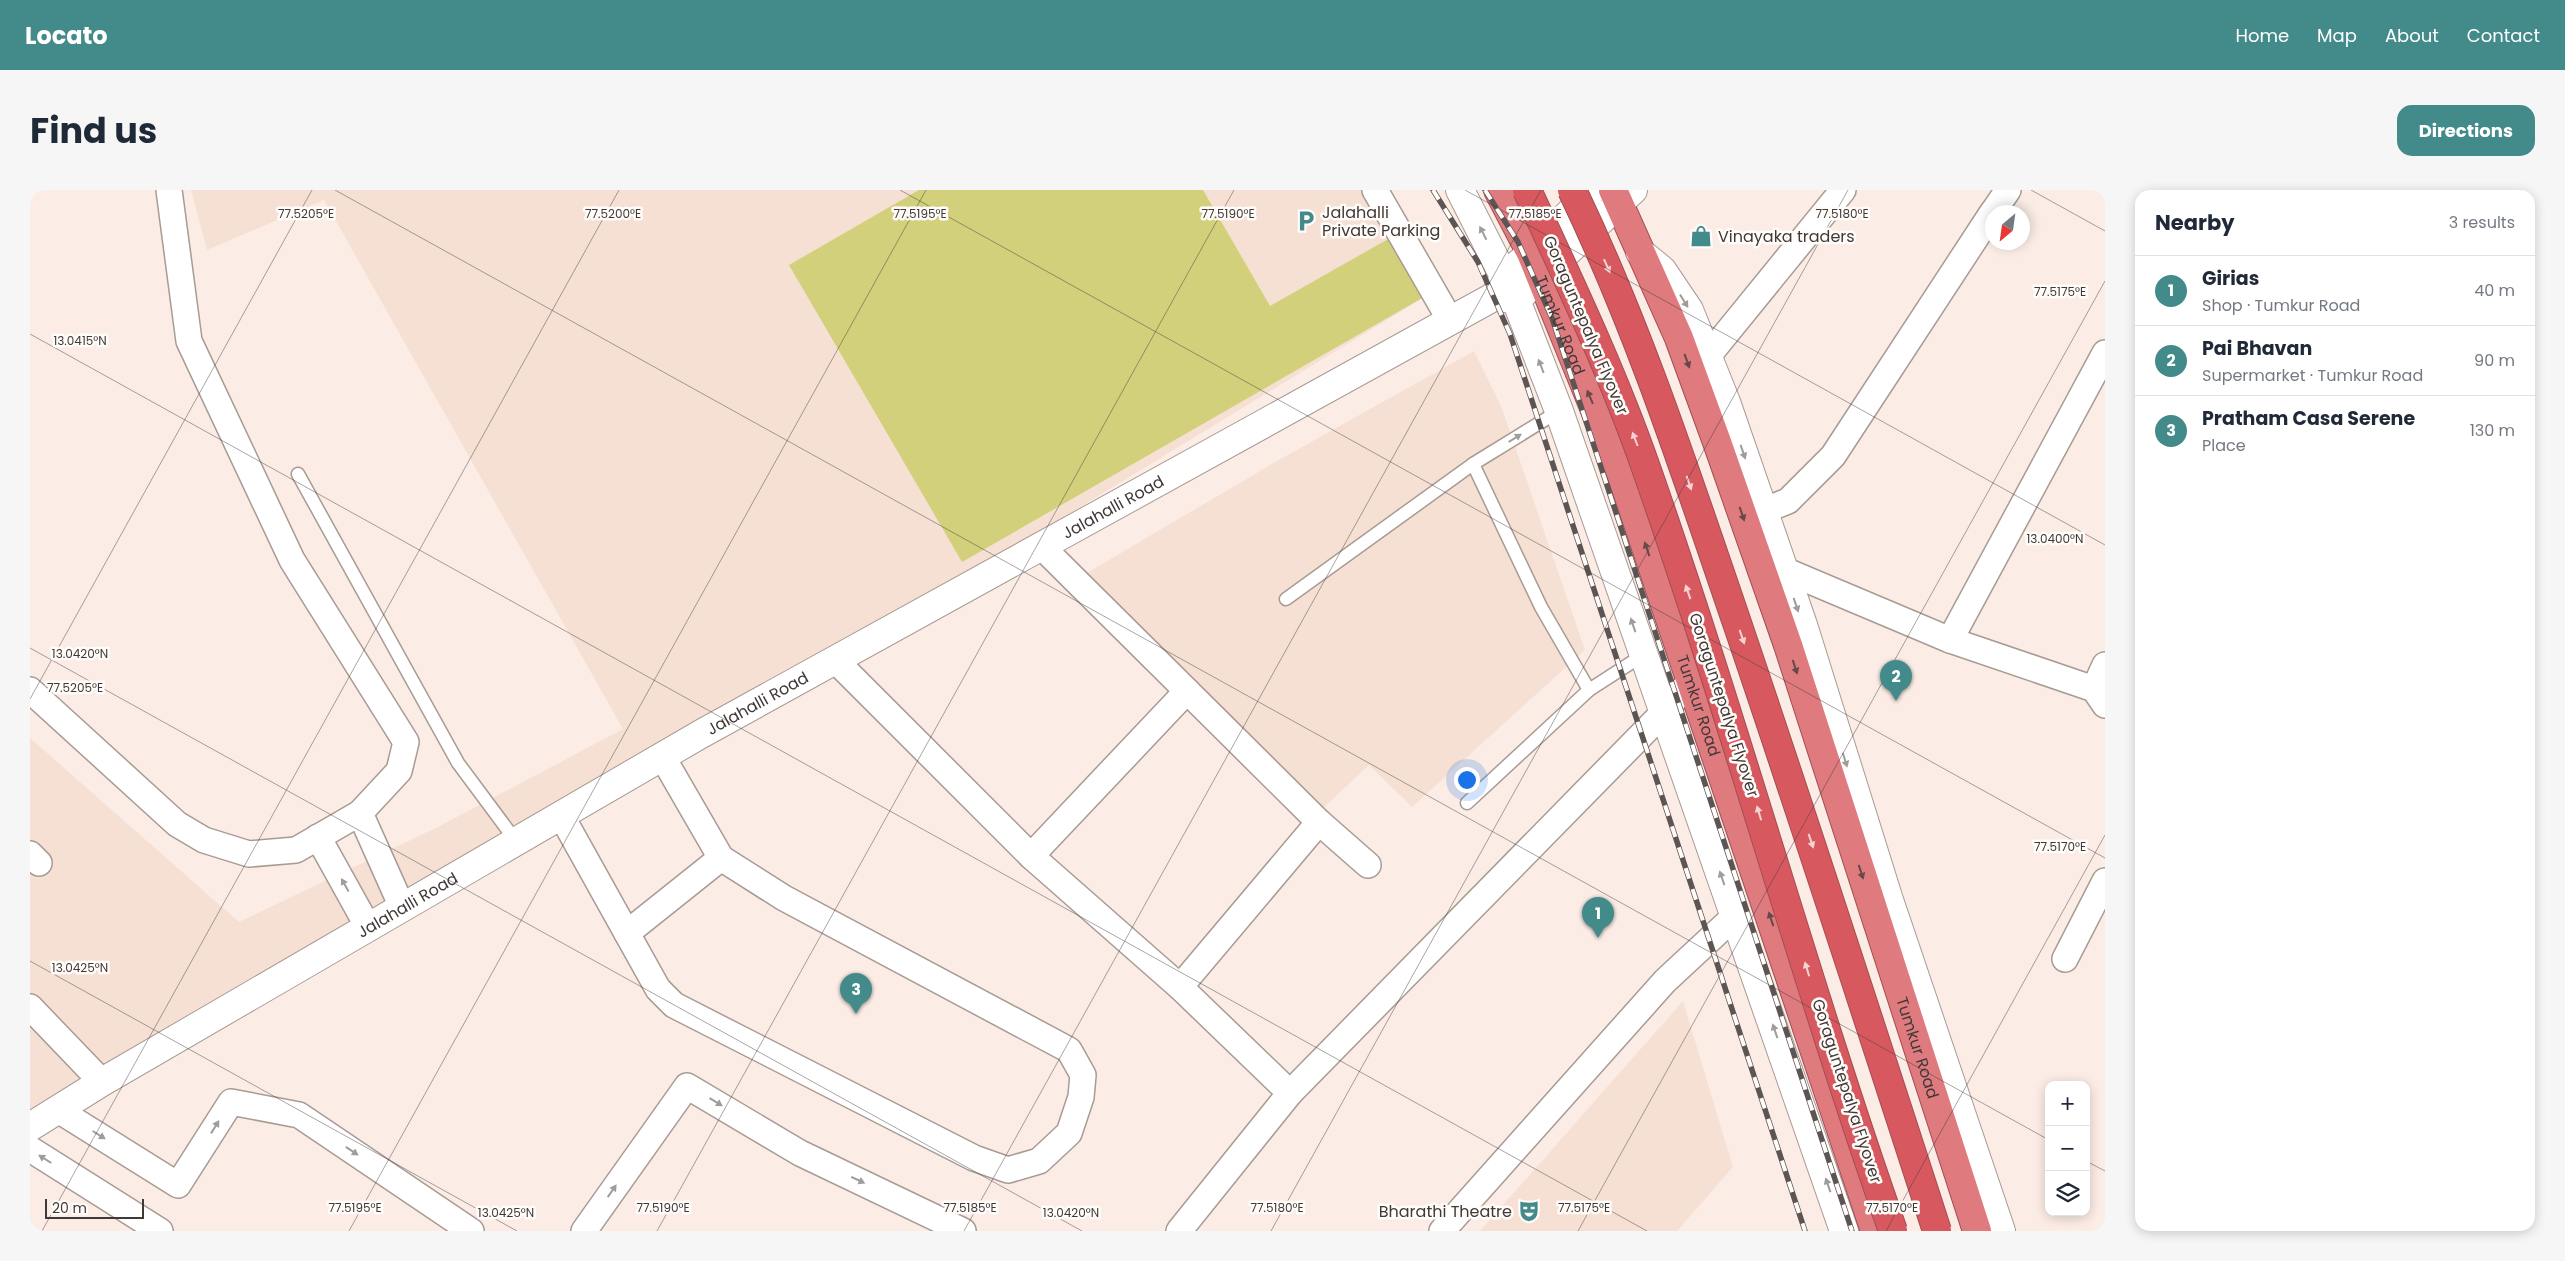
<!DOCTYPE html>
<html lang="en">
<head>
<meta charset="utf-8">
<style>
	body { margin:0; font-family:Poppins,sans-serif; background:#f6f6f7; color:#1f2937 }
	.controls { position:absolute; right:15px; bottom:15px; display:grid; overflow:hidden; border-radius:10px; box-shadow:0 2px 12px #0003 }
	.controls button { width:45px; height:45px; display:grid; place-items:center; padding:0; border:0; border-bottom:1px solid #e0e1e3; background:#fff; color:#1f2937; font:25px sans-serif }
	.compass { position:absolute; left:1955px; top:15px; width:45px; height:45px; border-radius:50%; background:#fff; box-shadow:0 2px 12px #0003; rotate:209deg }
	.scale { position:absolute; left:15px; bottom:12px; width:99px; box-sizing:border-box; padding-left:5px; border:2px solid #3f3937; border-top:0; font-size:14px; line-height:18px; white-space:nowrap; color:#3f3937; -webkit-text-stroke:4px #fffcfa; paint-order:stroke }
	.you { position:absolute; left:1436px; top:589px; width:18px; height:18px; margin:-12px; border:4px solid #fff; border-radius:50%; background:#1a73e8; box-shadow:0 0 0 8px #1a73e833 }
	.badge { display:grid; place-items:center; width:32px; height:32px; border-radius:50%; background:#438b8a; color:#fff; font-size:16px; font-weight:700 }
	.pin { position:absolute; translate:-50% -41px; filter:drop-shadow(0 1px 2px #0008) }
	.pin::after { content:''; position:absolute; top:26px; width:18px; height:15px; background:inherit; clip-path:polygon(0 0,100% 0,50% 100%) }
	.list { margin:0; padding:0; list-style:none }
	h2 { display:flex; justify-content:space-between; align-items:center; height:65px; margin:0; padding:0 20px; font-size:21px }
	h2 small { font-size:16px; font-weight:400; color:#747a83 }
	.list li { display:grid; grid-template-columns:32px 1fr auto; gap:15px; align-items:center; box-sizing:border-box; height:70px; padding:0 20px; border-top:1px solid #e0e1e3 }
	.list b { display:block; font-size:19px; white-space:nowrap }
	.list p { margin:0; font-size:16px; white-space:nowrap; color:#747a83 }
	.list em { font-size:16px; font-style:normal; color:#747a83 }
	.icon { flex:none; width:28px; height:28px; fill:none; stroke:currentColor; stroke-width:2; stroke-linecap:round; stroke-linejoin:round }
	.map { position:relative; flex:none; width:2075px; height:1041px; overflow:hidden; border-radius:15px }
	header { display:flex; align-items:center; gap:30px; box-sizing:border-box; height:70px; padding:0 25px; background:#438b8a; color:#fff }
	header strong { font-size:24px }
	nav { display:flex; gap:28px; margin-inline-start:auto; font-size:18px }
	.intro { display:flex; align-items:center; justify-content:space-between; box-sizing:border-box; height:120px; padding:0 30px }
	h1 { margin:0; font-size:35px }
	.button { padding:12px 22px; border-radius:15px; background:#438b8a; color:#fff; font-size:18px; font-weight:700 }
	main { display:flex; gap:30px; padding:0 30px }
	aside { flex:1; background:#fff; border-radius:15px; box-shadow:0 2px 12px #0003 }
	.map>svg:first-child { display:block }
</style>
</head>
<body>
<header>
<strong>Locato</strong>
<nav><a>Home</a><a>Map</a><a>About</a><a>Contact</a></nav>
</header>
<div class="intro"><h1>Find us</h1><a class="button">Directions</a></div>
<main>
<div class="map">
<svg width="2075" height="1041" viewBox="0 0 2075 1041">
	<rect width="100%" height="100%" fill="#fbece5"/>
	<g fill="#f6e0d4">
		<path d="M161,0H1344L1401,103L578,605L0,933V548L209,732L408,637L593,539L294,10L177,60Z"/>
		<path d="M1444,161L1471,216L1555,460L1382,617L1339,575L1291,620L1055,384L1247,271Z"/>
		<path d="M1653,811L1703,977L1647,1041H1450Z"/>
	</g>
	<path fill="#d2d07b" d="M889,0H1173L1240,116L1367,44L1401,103L932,372L759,75Z"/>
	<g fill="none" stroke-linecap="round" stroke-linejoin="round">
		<g stroke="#a89b94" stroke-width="15">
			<g id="service">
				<path d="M268,284L428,573L486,651"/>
				<path d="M1256,409L1443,274L1529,221"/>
				<path d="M1559,500L1613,465"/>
				<path d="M1437,613L1559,500L1511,417L1443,274"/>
			</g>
		</g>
		<g stroke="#a89b94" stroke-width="28">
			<g id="minor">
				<path d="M1345,0L1420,130"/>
				<path d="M1963,22L1978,0"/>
				<path d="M1678,166L1813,0"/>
				<path d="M1733,321L1758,311L1803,266L1962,23"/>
				<path d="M1011,356L1289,632L1150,797"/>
				<path d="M1754,380L1920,450L2064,499L2075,515"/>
				<path d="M1920,450L2075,163"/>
				<path d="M805,470L1001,666L1150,797L1260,903L1634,522L1661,490"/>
				<path d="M2064,499L2075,475"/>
				<path d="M0,500L147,634L174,650L219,664L266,660L330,623L369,581L376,552L262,370L159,151L139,0"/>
				<path d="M330,623L372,717"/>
				<path d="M531,625L628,799L644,815L944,968L978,980L1009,971L1039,943L1051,907L1053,885L1039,860L754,708L691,668L632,566"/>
				<path d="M1289,632L1338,675"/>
				<path d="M288,647L338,737"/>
				<path d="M0,664L9,673"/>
				<path d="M1001,666L1157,501"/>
				<path d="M597,743L691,668"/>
				<path d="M2035,769L2075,691"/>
				<path d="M0,817L72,892"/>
				<path d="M28,920L148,995L201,912L269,925L441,1041"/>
				<path d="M0,959L130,1041"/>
				<path d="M554,1041L657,896L770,963L933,1041"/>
				<path d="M1149,1041L1260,903"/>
				<path d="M1412,1041L1635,791L1705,726"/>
			</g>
		</g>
		<g stroke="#a89b94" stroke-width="30">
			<g id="tertiary">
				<path d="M1430,0L1486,110L1529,221L1814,1041"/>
				<path d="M1610,62L1632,80L1659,120L1696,212L1773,435L1858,707L1971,1041"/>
			</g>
		</g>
		<g stroke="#a89b94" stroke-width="30">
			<g id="secondary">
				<path d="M1465,106L1486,110L1603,0"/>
				<path d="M1465,106L1475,86L1501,63L1562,0"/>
				<path id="s1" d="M0,937L72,892L671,544L1465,106"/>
			</g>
		</g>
		<g stroke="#a24e51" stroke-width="30">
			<g id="trunk">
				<path id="s2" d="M1468,0L1501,63L1592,286L1845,1041"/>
				<path id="s3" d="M1583,0L1649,148L1687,252L1758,455L1947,1041"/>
			</g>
		</g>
		<use href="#service" stroke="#fff" stroke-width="12"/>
		<use href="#minor" stroke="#fff" stroke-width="25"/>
		<use href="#tertiary" stroke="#fff" stroke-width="28"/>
		<use href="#secondary" stroke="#fff" stroke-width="28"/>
		<use href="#trunk" stroke="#df7a7f" stroke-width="28"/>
		<g stroke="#5d5553" stroke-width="5.5">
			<g id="rail">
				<path d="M1403,0L1448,72L1480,144L1775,1041"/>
				<path d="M1455,0L1488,52L1522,128L1822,1041"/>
			</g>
		</g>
		<use href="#rail" stroke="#fffcfa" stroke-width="4" stroke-dasharray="11" stroke-linecap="butt"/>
		<g stroke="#a24e51" stroke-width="30" stroke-linecap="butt">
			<g id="motorway-bridge">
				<path d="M1497,0C1539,91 1582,181 1615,275C1704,528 1774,788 1863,1041"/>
				<path d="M1542,0C1609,139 1656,284 1706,430C1775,633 1841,837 1907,1041"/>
			</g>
		</g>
		<use href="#motorway-bridge" stroke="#d7595f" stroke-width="28"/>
	</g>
	<defs><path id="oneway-solid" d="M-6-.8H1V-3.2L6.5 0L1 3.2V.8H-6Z" transform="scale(1.25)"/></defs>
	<g fill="#9f9c9b">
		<use href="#oneway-solid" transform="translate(1453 43) rotate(-117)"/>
		<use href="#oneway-solid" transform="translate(1654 111) rotate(58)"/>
		<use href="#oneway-solid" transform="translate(1511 176) rotate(-111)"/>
		<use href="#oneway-solid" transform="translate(1485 248) rotate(-32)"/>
		<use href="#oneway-solid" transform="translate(1713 262) rotate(71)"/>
		<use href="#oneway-solid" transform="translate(1766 415) rotate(71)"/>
		<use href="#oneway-solid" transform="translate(1603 435) rotate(-109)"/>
		<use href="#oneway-solid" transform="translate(1815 570) rotate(73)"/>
		<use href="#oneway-solid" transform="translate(1692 688) rotate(-109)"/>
		<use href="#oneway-solid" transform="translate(315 695) rotate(-119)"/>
		<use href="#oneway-solid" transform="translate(1745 841) rotate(-109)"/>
		<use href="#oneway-solid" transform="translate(686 912) rotate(31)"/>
		<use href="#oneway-solid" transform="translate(185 937) rotate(-58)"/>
		<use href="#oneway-solid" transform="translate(69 945) rotate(32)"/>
		<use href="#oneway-solid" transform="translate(322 961) rotate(34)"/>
		<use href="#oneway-solid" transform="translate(15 969) rotate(-148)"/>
		<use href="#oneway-solid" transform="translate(828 990) rotate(25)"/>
		<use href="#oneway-solid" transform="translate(1798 995) rotate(-109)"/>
		<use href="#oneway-solid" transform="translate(582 1001) rotate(-55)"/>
	</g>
	<g fill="#f5d3d3">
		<use href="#oneway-solid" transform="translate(1577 76) rotate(66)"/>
		<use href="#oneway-solid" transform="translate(1605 249) rotate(-111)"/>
		<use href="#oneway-solid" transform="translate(1659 293) rotate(71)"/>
		<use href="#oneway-solid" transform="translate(1658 402) rotate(-109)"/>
		<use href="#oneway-solid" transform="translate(1712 447) rotate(71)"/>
		<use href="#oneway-solid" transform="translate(1729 623) rotate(-107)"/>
		<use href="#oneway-solid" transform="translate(1781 651) rotate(71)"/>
		<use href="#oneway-solid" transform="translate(1777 779) rotate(-107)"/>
	</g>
	<g fill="#674949">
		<use href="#oneway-solid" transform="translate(1657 171) rotate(70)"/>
		<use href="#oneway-solid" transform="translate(1560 207) rotate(-113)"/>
		<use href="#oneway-solid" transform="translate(1712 324) rotate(71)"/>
		<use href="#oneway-solid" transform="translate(1617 359) rotate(-109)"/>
		<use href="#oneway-solid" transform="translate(1765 477) rotate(72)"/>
		<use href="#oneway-solid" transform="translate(1831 682) rotate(72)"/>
		<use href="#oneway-solid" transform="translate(1741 729) rotate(-108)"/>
	</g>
	<path fill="none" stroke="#3f3937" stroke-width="1" stroke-opacity="0.45" d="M305,0L2019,950M870,0L2075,668M1435,0L2075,355M2001,0L2075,41M0,144L1617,1041M0,458L1052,1041M0,509L282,0M0,771L487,1041M2056,971L2075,981M12,1041L589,0M319,1041L896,0M627,1041L1204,0M934,1041L1511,0M1241,1041L1818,0M1548,1041L2075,91M1856,1041L2075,645"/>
	<defs>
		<g id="parking-bare" transform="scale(1.725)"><path d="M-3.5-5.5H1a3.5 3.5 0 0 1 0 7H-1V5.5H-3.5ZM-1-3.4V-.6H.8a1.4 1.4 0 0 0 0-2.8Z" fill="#438b8a" stroke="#fffcfa" stroke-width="2.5" paint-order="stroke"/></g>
		<g id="shop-bare" transform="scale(1.725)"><path d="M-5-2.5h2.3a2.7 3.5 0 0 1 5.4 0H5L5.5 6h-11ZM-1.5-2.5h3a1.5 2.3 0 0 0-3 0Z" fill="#438b8a" stroke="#fffcfa" stroke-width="2.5" paint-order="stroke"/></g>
		<g id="theatre-bare" transform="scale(1.725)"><path d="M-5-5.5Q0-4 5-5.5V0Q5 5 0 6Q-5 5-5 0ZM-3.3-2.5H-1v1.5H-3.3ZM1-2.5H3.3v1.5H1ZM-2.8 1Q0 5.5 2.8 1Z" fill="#438b8a" stroke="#fffcfa" stroke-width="2.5" paint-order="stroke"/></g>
	</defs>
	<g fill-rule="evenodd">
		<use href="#parking-bare" x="1276" y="31"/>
		<use href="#shop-bare" x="1671" y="46"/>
		<use href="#theatre-bare" x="1499" y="1021"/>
	</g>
	<g text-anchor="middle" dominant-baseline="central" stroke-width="5" stroke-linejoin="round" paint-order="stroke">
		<g font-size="16" fill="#3f3937" stroke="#fffcfa" text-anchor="start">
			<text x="1292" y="22">Jalahalli<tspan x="1292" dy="18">Private Parking</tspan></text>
			<text x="1688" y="46">Vinayaka traders</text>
			<text x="1482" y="1021" text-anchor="end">Bharathi Theatre</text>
		</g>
		<g font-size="16" fill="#3f3937" stroke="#fffcfa">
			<text stroke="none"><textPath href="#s2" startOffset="149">Tumkur Road</textPath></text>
			<text transform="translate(1556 135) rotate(67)">Goraguntepalya Flyover</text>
			<text stroke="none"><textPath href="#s1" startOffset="1248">Jalahalli Road</textPath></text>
			<text stroke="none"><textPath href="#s1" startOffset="842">Jalahalli Road</textPath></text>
			<text transform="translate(1694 515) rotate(72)">Goraguntepalya Flyover</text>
			<text stroke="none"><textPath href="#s2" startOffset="554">Tumkur Road</textPath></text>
			<text stroke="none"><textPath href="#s1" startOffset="438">Jalahalli Road</textPath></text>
			<text stroke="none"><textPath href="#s3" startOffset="911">Tumkur Road</textPath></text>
			<text transform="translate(1817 901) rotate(72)">Goraguntepalya Flyover</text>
		</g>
	</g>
	<g font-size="12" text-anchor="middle" fill="#3f3937" stroke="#fffcfa" stroke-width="5" stroke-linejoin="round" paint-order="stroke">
		<text x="276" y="28">77.5205°E</text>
		<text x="583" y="28">77.5200°E</text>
		<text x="890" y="28">77.5195°E</text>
		<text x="1198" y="28">77.5190°E</text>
		<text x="1505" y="28">77.5185°E</text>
		<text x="1812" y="28">77.5180°E</text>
		<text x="2030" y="106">77.5175°E</text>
		<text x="50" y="155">13.0415°N</text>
		<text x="2025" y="353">13.0400°N</text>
		<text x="50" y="468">13.0420°N</text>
		<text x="45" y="502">77.5205°E</text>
		<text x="2030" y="661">77.5170°E</text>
		<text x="50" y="782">13.0425°N</text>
		<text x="325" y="1022">77.5195°E</text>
		<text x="633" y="1022">77.5190°E</text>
		<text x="940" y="1022">77.5185°E</text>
		<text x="1247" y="1022">77.5180°E</text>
		<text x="1554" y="1022">77.5175°E</text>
		<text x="1862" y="1022">77.5170°E</text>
		<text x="476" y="1027">13.0425°N</text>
		<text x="1041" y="1027">13.0420°N</text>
	</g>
</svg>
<div class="controls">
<button>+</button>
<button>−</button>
<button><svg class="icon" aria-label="layers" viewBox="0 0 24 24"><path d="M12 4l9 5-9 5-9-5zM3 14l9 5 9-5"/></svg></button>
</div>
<svg class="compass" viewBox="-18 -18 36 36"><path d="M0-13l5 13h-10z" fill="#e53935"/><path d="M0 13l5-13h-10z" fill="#747a83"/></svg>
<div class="scale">20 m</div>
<div class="you"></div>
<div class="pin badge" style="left:1568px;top:748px">1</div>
<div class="pin badge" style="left:1866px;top:511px">2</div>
<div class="pin badge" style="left:826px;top:824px">3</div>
</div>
<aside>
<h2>Nearby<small>3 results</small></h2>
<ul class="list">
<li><span class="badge">1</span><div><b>Girias</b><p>Shop · Tumkur Road</p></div><em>40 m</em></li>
<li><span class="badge">2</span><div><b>Pai Bhavan</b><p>Supermarket · Tumkur Road</p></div><em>90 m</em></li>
<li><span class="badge">3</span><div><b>Pratham Casa Serene</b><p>Place</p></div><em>130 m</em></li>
</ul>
</aside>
</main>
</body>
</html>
